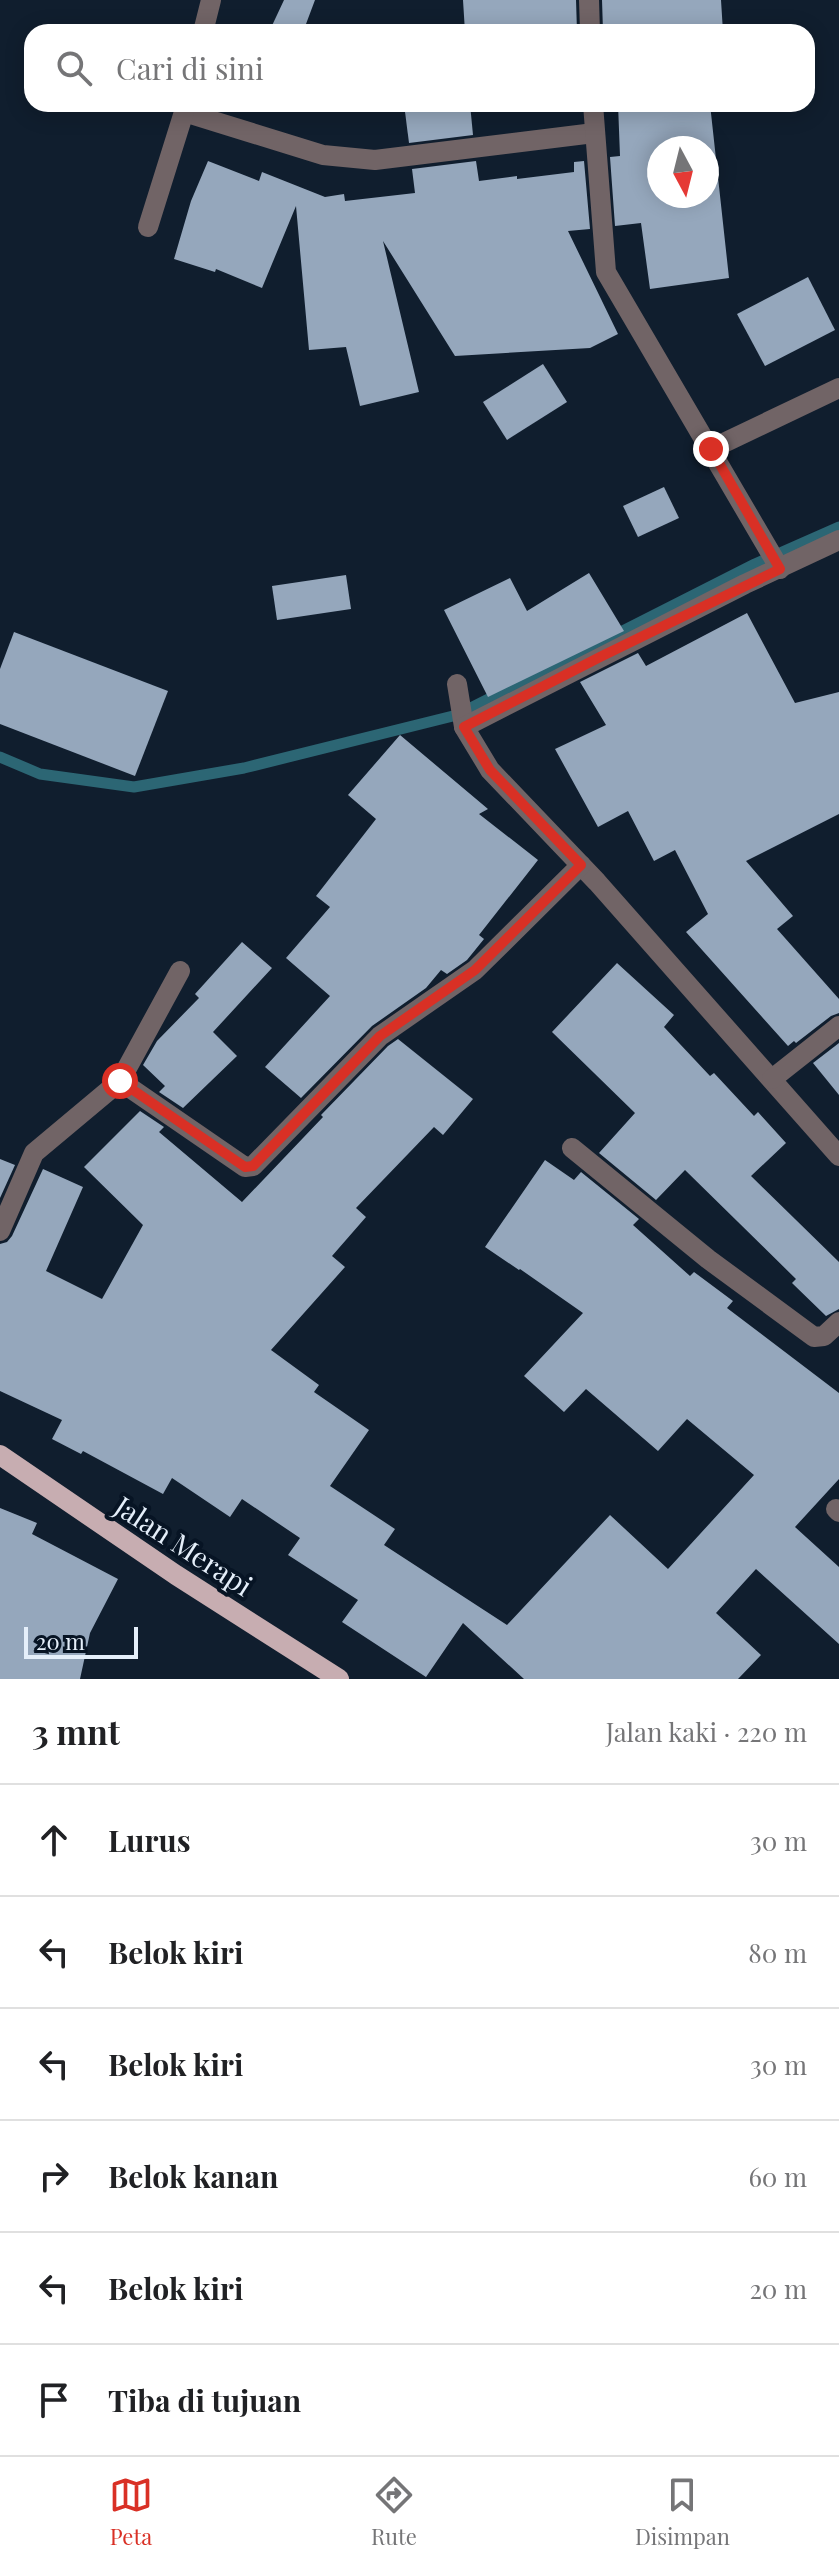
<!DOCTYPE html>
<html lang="id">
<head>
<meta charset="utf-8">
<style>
	body { margin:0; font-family:"Playfair Display",serif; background:#f2f2f2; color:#202124 }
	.compass { position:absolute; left:647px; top:136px; width:72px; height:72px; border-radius:50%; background:#fff; box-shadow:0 4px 20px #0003; rotate:173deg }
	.scale { position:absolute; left:24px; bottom:20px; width:114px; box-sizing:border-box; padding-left:8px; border:4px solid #e5effa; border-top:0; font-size:22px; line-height:28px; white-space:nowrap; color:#e5effa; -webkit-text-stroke:6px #071424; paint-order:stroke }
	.stop { position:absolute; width:24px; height:24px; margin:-18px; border:6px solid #d93025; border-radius:50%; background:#fff }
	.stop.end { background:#d93025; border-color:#fff; box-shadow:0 2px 8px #0008 }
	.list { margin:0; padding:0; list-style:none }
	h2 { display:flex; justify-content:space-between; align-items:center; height:104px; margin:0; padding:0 32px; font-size:34px }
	h2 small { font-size:26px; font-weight:400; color:#757577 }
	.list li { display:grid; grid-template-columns:52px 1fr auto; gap:24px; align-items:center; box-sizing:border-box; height:112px; padding:0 32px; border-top:2px solid #e0e0e0 }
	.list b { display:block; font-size:30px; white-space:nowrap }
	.list em { font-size:26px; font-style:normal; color:#757577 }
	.icon { flex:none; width:44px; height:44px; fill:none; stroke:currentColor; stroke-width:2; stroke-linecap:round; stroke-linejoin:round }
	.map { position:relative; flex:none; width:839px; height:1679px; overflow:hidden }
	.search { position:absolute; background:#fff; box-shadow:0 4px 20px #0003; left:24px; right:24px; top:24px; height:88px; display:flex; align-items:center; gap:20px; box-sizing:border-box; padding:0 28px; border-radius:24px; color:#757577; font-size:30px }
	.sheet { height:776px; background:#fff }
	nav { display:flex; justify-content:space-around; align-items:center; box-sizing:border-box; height:112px; border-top:2px solid #e0e0e0; background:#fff; font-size:22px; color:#757577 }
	nav a { display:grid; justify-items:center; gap:4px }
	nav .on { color:#d93025 }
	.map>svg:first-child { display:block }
</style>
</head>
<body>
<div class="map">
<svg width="839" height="1679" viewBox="0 0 839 1679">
	<rect width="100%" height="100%" fill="#101e2e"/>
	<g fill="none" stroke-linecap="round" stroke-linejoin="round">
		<path stroke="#2c6674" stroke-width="11" d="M0,757L40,774L134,787L244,768L457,715L755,564L839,527"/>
	</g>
	<g fill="#95a7bc" fill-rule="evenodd">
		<path d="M284,0H315L303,32H269Z"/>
		<path d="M463,0H576L577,32H465Z"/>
		<path d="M602,0H721L723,32H603Z"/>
		<path d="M404,104H470L473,135L409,143Z"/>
		<path d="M618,104H710L729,278L650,289L641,223L615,226L610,157L620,156ZM659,148H707V196H659Z"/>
		<path d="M208,161L259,181L262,172L325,197L344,194L345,201L415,193L412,169L476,161L479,181L517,176V179L574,172V162L584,161L590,229L568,231L618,334L590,348L455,356L383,241L419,392L360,406L346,347L309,350L296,206L262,288L216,269L215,272L174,259L191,201Z"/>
		<path d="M808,277L835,330L765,366L737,314Z"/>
		<path d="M543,364L567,402L507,440L483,402Z"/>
		<path d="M664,487L679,518L638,537L623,506Z"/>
		<path d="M589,573L624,631L488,697L444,610L510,578L527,611Z"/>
		<path d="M346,575L351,609L277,620L272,586Z"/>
		<path d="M747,613L795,703L839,692V814L746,861L793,916L777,929L839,999V1013L831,1016L796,1043L794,1041L788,1046L686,932L708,914L675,850L654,861L628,811L598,827L555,749L606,725L580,682L638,653L646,666Z"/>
		<path d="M14,632L168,691L135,776L0,724V669Z"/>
		<path d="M400,735L488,809L479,814L538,860L479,935L484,939L467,960L447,974L441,970L426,988L372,1026L301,1098L265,1067L330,996L286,958L330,907L316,896L376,819L348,795Z"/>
		<path d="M242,942L272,968L213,1032L237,1056L183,1108L159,1092L165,1086L143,1065L157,1041L199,998L195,994Z"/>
		<path d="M617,963L674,1015L664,1027L710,1076L714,1073L754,1116L758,1112L786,1143L751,1176L839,1262V1309L826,1316L792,1283L796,1279L685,1170L656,1200L599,1153L635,1113L552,1032Z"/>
		<path d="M398,1039L473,1099L443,1135L434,1127L356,1208L366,1217L332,1256L345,1267L271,1350L319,1385L314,1392L369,1430L330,1486L395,1529L384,1545L507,1625L610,1515L668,1569L754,1475L687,1419L658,1451L586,1389L564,1412L524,1376L583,1313L520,1269L519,1270L485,1247L545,1160L574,1180L581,1172L639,1219L633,1225L690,1276L694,1272L733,1301L727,1308L839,1393V1479L795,1527L839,1567V1644L756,1569L716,1613L761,1655L738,1679H524L463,1623L426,1677L342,1622L358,1600L288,1555L300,1538L242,1499L230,1517L172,1478L163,1494L83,1451L81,1454L52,1439L62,1420L0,1391V1244L7,1242L12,1236L43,1169L83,1187L46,1271L102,1299L143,1225L84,1167L140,1111L164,1127L159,1132L242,1202L323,1117L321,1115L388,1046Z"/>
		<path d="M839,1043V1095L813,1063Z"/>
		<path d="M0,1159L15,1165L0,1198Z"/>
		<path d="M0,1508L37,1523L32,1534L118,1579L90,1633L80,1679H0Z"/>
	</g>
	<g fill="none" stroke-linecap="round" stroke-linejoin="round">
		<g stroke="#716466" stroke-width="20">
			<path d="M589,0L590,32"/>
			<path d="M203,32L211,0"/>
			<path d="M186,104L184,112L323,155L375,160L594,133"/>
			<path d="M593,104L606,272L780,569"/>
			<path d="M148,227L184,112"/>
			<path d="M711,449L839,388"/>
			<path d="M457,684L464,727L490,770L597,882L839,1156"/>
			<path d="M464,727L745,584L839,540"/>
			<path d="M772,1079L839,1026"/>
			<path d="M120,1081L180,971"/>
			<path d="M572,1148L708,1259L814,1337L824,1336L839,1322"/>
			<path d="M0,1231L34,1153L120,1081L245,1167L253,1166L380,1036L475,970L581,865"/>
			<path d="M836,1509L839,1512"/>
		</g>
		<path stroke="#c7adb1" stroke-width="20" d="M0,1455L176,1575L339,1679"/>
	</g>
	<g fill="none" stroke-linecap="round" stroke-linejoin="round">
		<path stroke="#d93025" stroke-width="10" d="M120,1081L245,1167L253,1166L380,1036L475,970L581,865L490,770L464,727L600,657L780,569L711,449"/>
	</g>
	<g text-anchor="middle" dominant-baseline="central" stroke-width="8" stroke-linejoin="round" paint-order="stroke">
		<g font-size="28" fill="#e5effa" stroke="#071424">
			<text transform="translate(184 1545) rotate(33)">Jalan Merapi</text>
		</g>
	</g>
</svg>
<svg class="compass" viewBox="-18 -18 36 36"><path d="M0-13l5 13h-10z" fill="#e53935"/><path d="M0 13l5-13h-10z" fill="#757577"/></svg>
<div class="scale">20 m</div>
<div class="stop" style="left:120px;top:1081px"></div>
<div class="stop end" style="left:711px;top:449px"></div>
<div class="search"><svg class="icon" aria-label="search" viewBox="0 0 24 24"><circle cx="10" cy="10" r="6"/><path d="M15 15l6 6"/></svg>Cari di sini</div>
</div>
<section class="sheet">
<h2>3 mnt<small>Jalan kaki · 220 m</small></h2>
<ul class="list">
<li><svg class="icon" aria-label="ahead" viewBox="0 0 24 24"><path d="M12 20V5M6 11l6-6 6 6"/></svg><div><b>Lurus</b></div><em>30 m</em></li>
<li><svg class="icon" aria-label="left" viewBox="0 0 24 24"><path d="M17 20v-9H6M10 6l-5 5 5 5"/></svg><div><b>Belok kiri</b></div><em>80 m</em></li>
<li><svg class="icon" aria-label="left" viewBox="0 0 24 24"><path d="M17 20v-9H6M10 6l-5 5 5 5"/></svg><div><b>Belok kiri</b></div><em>30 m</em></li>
<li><svg class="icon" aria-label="right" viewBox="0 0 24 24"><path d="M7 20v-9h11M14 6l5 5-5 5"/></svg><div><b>Belok kanan</b></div><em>60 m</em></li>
<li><svg class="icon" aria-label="left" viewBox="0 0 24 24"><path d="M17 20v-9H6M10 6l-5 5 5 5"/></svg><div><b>Belok kiri</b></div><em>20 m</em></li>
<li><svg class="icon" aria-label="arrive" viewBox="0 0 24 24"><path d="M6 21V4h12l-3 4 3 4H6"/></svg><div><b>Tiba di tujuan</b></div></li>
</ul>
</section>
<nav>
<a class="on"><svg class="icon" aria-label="map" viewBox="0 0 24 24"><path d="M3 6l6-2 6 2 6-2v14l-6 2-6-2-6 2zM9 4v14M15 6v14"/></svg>Peta</a>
<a><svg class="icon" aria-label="directions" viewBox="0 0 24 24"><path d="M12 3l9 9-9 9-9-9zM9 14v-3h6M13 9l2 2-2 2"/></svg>Rute</a>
<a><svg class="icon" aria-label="saved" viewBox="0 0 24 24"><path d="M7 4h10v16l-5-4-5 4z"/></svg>Disimpan</a>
</nav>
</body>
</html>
